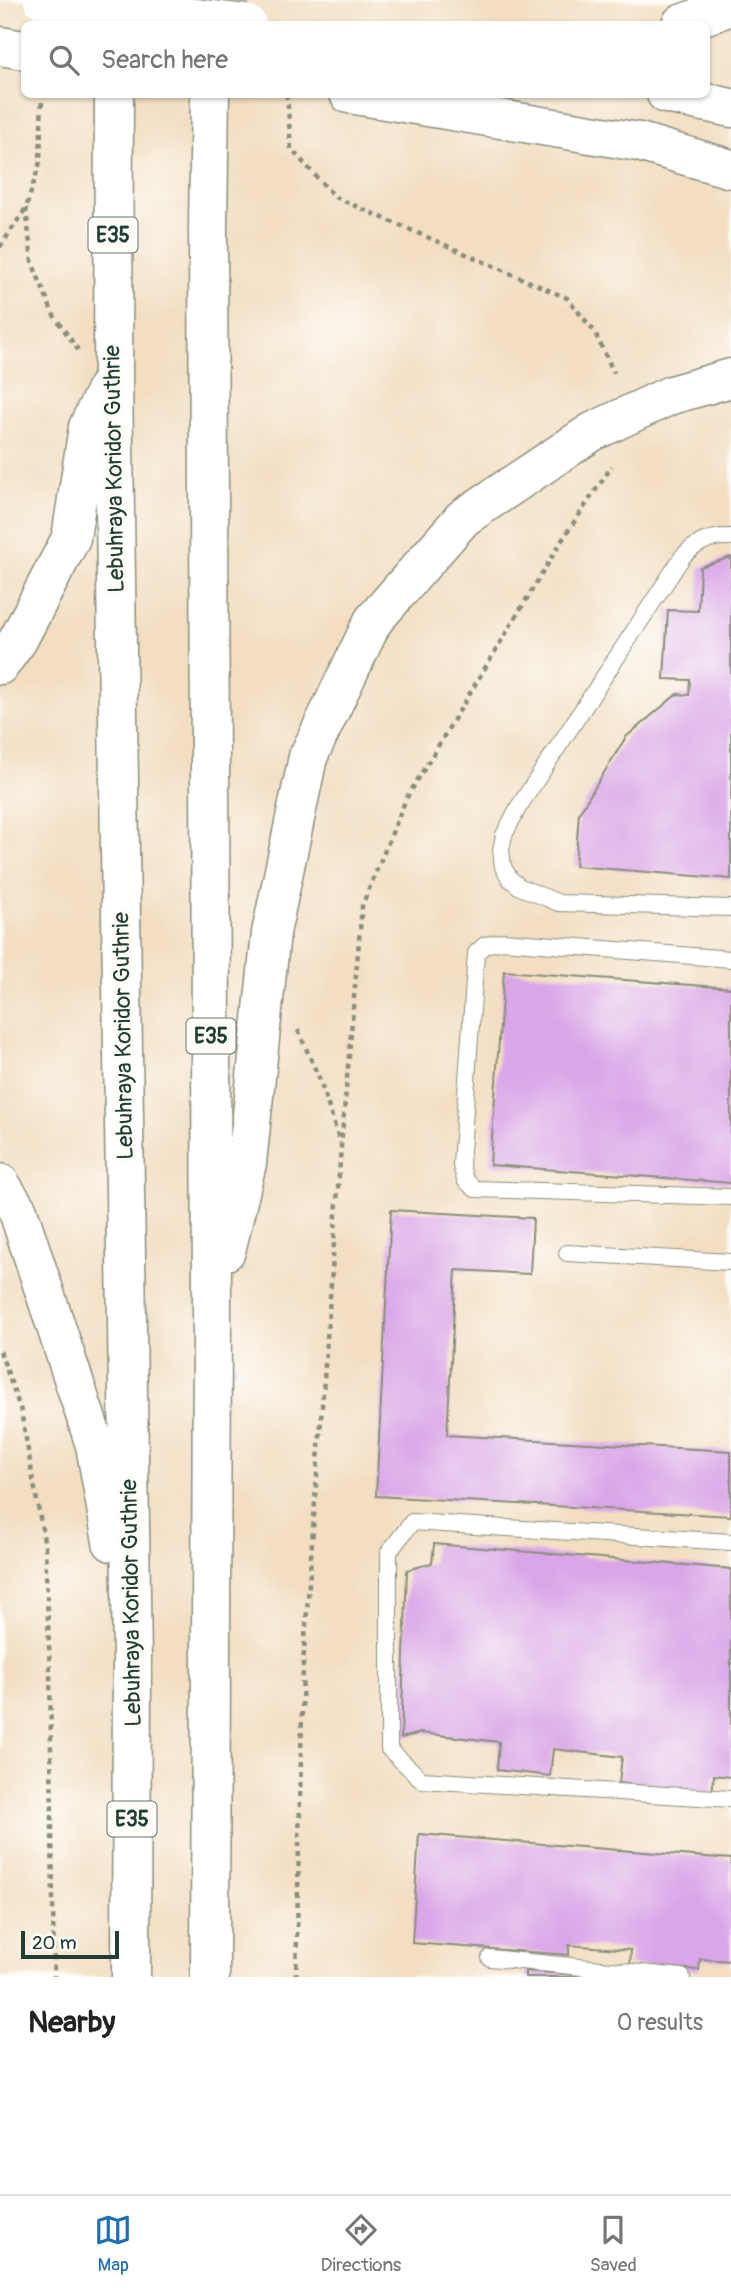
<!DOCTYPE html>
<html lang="en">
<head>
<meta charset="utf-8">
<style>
	body { margin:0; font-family:Pangolin,sans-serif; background:#f6f6f6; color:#222 }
	.scale { position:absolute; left:21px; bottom:18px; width:98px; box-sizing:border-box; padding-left:7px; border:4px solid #1f3d34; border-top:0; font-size:19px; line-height:24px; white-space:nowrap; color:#1f3d34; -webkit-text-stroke:5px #fdfcf7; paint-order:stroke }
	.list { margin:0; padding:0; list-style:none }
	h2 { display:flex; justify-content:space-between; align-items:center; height:91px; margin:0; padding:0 28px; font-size:30px }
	h2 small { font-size:23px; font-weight:400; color:#767676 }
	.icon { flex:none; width:38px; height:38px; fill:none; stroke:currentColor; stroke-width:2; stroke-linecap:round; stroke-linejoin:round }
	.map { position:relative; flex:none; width:731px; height:1977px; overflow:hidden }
	.search { position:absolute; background:#fff; box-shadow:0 2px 5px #0004; left:21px; right:21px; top:21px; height:77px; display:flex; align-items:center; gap:18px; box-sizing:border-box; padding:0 24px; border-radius:10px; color:#767676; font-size:26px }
	.sheet { height:217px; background:#fff }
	nav { display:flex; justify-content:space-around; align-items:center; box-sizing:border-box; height:98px; border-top:2px solid #e0e0e0; background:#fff; font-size:19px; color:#767676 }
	nav a { display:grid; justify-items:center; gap:4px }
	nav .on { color:#1f6fb2 }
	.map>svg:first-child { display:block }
</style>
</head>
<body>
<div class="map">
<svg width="731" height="1977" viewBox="0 0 731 1977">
	<rect width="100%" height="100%" fill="#fdfcf7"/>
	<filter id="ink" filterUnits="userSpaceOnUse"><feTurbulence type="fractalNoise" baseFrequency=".0143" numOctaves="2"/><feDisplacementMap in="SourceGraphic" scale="14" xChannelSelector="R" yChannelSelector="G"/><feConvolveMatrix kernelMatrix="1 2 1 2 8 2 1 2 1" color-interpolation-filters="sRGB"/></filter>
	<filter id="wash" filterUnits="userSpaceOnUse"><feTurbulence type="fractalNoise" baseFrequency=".00686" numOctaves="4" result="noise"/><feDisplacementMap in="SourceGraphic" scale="28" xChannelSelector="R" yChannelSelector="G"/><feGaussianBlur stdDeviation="1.57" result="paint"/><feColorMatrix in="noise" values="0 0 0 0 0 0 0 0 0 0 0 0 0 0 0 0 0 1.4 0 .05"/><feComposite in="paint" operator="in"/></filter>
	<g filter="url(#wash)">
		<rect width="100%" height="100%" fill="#f3dec2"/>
		<g id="blocks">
			<g fill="#daa6e8">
				<path d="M731,557V879L575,866L579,813L626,737L677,694L689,695L690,680L664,679L668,610L698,611L700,567Z"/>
				<path d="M504,971L731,988V1183L490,1165Z"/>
				<path d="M391,1210L533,1218L530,1274L456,1270L447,1435L731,1451V1516L376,1496Z"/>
				<path d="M434,1544L731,1569V1777L714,1775L712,1794L619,1783L622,1757L553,1749L550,1776L497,1770L499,1742L421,1733L401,1738L407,1570L432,1563Z"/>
				<path d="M419,1834L731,1859V1961L700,1959L699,1970L630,1965L631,1950L569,1945V1955L412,1943Z"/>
				<path d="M525,1971L578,1975L577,1977H525Z"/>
			</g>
		</g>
	</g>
	<g filter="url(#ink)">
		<use href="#blocks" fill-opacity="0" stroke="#898e7b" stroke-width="2"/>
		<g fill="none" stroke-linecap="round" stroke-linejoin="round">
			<g stroke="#898e7b" stroke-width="18">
				<g id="lane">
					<path d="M731,537C710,536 698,542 683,556L518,808L504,835L501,850L503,867L510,879L520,887L559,903L731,908"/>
					<path d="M731,959L503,941L485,945L476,953L461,1165L465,1180L475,1189L731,1197"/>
					<path d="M567,1253L731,1262"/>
					<path d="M731,1542L412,1522L389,1552V1749L422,1780L731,1799"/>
					<path d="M490,1958L682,1977"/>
				</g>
			</g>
			<g stroke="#898e7b" stroke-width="41">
				<g id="primary">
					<path d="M0,46L24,50"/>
					<path d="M349,94L639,142L731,169"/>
					<path d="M666,94L731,108"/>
				</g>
			</g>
			<g stroke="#898e7b" stroke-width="41">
				<g id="highway">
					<path d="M681,24L731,6"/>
					<path d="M114,94L113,376L132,1661L131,1977"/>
					<path d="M0,665L18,640L71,538L88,427L107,387"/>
					<path d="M0,1183L18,1211L95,1445L112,1542"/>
					<path d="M226,1251L247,1163L271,933L308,757L373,621L463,518L592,432L671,395L731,378"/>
					<path d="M210,1977L212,1311L208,226L210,94"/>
				</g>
			</g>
			<g stroke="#898e7b" stroke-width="4.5" stroke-dasharray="5 5" stroke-linecap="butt">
				<path d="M287,94L291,149L335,197L567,298L594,331L614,373"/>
				<path d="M26,208L32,262L53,314L78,350"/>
				<path d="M0,247L26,208L40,162L42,94"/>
				<path d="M298,1030L320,1080L340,1143"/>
				<path d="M0,1351L21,1411L45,1546L50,1672L54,1977"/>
				<path d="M296,1977L303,1666L341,1147L362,906L406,799L564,537L612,466"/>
			</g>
			<use href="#lane" stroke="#fff" stroke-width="16"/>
			<use href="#primary" stroke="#fff" stroke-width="38"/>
			<use href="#highway" stroke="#fff" stroke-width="38"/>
			<g stroke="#898e7b" stroke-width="41" stroke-linecap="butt">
				<path id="primary-bridge" d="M43,0L247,24"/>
			</g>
			<use href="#primary-bridge" stroke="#fff" stroke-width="38"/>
		</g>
	</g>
	<g text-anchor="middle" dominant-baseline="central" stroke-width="7" stroke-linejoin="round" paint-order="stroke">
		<g fill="#fdfcf7" stroke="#62766e" stroke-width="2">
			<rect x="88.5" y="217.5" width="49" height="35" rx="5"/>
			<rect x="186.5" y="1018.5" width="49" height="35" rx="5"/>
			<rect x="107.5" y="1801.5" width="49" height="35" rx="5"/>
		</g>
		<g font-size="21" font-weight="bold" fill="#1f3d34">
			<text x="113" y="235">E35</text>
			<text x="211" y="1036">E35</text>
			<text x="132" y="1819">E35</text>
		</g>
		<g font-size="23" fill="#1f3d34" stroke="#fdfcf7">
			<text transform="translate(114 469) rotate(-91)">Lebuhraya Koridor Guthrie</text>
			<text transform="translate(123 1036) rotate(-91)">Lebuhraya Koridor Guthrie</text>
			<text transform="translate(131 1603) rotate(-91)">Lebuhraya Koridor Guthrie</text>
		</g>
	</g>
</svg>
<div class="scale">20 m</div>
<div class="search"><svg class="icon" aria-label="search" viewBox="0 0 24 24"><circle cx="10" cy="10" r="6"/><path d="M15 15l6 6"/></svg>Search here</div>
</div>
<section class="sheet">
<h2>Nearby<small>0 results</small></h2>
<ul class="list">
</ul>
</section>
<nav>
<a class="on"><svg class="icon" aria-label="map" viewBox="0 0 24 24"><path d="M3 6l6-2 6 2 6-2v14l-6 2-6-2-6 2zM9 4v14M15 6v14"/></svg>Map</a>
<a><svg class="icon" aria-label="directions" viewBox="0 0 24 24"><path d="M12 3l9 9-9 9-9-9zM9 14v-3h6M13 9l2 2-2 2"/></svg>Directions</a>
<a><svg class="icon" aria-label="saved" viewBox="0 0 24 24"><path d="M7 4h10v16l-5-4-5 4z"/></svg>Saved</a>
</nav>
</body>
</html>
